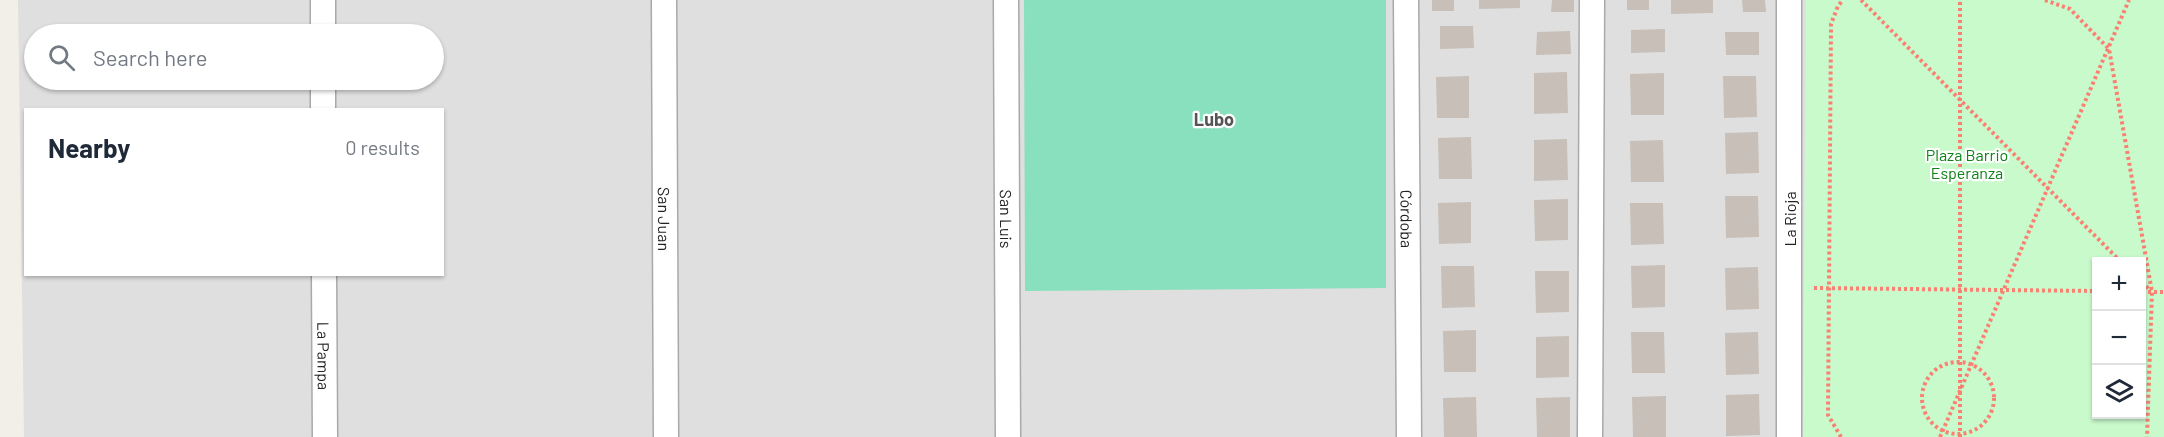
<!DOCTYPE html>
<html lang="en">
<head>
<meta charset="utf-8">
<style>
	body { margin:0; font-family:Barlow,sans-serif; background:#f6f6f7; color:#1f2937 }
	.controls { position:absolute; right:18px; bottom:18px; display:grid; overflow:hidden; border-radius:0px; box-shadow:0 2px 4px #0004 }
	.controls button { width:54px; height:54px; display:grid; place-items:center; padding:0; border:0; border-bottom:2px solid #e0e1e3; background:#fff; color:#1f2937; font:30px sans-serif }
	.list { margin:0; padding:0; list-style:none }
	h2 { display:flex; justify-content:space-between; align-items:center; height:78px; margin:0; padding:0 24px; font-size:26px }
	h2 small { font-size:20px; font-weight:400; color:#747a83 }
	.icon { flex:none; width:33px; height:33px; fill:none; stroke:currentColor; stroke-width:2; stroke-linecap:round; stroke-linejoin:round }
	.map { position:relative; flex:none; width:2164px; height:437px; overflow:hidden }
	.search { position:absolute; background:#fff; box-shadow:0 2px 4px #0004; left:24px; top:24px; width:420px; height:66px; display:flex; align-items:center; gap:15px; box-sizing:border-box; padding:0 21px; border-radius:33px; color:#747a83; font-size:22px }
	.panel { position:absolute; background:#fff; box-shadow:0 2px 4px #0004; left:24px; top:108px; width:420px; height:168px; border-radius:0px }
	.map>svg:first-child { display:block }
</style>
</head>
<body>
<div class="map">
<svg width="2164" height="437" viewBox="0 0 2164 437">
	<rect width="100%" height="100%" fill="#f2efe9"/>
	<path fill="#e0dfdf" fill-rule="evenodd" d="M18,0H2164V437H24ZM34,34H434V80H34ZM26,110H442V274H26ZM2096,262H2142V414H2096Z"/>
	<path fill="#c8facc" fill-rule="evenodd" d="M1806,0H2164V437H1803ZM2096,262H2142V414H2096Z"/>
	<path fill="#88e0be" d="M1024,0H1386V288L1025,291Z"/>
	<g fill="#c7bfb8">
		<rect x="1432" y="0" width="22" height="11"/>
		<path d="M1479,0H1520V8L1479,9Z"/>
		<path d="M1552,0H1574V12H1551Z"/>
		<rect x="1627" y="0" width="22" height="10"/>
		<path d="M1671,0H1713V13L1671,14Z"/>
		<path d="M1742,0H1765L1766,12H1743Z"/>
		<path d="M1440,26H1473L1474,48L1440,49Z"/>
		<path d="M1665,29V52L1631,53V30Z"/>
		<path d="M1570,31L1571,54L1536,55L1537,32Z"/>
		<path d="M1725,32H1759V55H1726Z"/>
		<path d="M1567,72L1568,113L1534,114V73Z"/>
		<path d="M1664,73V115H1631L1630,74Z"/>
		<path d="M1469,76V118H1437L1436,77Z"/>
		<path d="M1723,76H1756L1757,117L1724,118Z"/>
		<path d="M1758,132L1759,173L1726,174L1725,133Z"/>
		<path d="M1471,137L1472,179H1439L1438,138Z"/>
		<path d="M1567,139L1568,180L1534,181V140Z"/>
		<path d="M1663,140L1664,182H1631L1630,141Z"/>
		<path d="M1725,196H1758L1759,237L1726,238Z"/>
		<path d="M1568,199V240L1535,241L1534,200Z"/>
		<path d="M1471,202V243L1439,244L1438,203Z"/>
		<path d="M1630,203H1663L1664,244L1631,245Z"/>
		<path d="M1665,265V307L1632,308L1631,266Z"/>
		<path d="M1441,266H1474L1475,307L1442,308Z"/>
		<path d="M1758,267L1759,309L1726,310L1725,268Z"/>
		<path d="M1535,271H1569V312L1536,313Z"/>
		<path d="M1476,330V372H1444L1443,331Z"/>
		<path d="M1631,332H1664L1665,373H1632Z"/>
		<path d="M1758,332L1759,374L1726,375L1725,333Z"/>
		<path d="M1569,336V377L1536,378V337Z"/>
		<path d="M1759,394L1760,435L1726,436V395Z"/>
		<path d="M1666,396V437H1633L1632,397Z"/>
		<path d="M1476,397L1477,437H1444L1443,398Z"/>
		<path d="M1570,397V437H1537L1536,398Z"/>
	</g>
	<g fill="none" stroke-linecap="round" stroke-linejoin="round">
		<g stroke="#a9a9a9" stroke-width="27">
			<g id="minor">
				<path d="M323,0V34"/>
				<path id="s1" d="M664,0L666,437"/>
				<path id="s2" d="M1006,0L1008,437"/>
				<path id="s3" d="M1406,0L1409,437"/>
				<path d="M323,80V110"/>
				<path id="s4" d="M324,274L325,437"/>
				<path d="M1590,437L1592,0"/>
				<path d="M1789,437V0"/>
			</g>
		</g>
		<g stroke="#fa8072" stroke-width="4" stroke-dasharray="3 3" stroke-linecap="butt">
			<path d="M1861,0L2121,262"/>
			<path d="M2045,0L2070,9L2109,49L2152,292L2147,437"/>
			<path d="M2142,282L2151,291"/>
			<path d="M1814,288L2096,291"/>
			<path d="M2142,292H2164"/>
			<circle cx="1958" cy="398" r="36"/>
			<path d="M1841,437L1828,415L1831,24L1838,6L1843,0"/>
			<path d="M1940,437L2129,0"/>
			<path d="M1960,437V0"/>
		</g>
		<use href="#minor" stroke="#fff" stroke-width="24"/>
	</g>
	<g text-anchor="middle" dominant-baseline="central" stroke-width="4.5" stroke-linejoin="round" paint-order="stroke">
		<g font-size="16" fill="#0c8416" stroke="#fff">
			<text x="1967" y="154">Plaza Barrio<tspan x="1967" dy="18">Esperanza</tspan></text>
		</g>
		<g font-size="16" fill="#222" stroke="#fff">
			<text stroke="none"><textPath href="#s1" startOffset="219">San Juan</textPath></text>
			<text stroke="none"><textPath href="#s2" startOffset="219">San Luis</textPath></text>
			<text stroke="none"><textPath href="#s3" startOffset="219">Córdoba</textPath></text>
			<text transform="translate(1789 219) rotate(-90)">La Rioja</text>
			<text stroke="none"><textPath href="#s4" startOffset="82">La Pampa</textPath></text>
		</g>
		<g font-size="18" font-weight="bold" fill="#555" stroke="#fff">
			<text x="1214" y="119">Lubo</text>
		</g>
	</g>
</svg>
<div class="controls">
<button>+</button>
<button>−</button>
<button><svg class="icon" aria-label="layers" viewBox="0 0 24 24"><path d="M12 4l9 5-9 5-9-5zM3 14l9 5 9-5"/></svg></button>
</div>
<div class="search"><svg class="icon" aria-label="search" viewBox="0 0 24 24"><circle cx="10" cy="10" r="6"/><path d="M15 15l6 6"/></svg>Search here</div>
<section class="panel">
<h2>Nearby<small>0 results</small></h2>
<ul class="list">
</ul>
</section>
</div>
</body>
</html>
